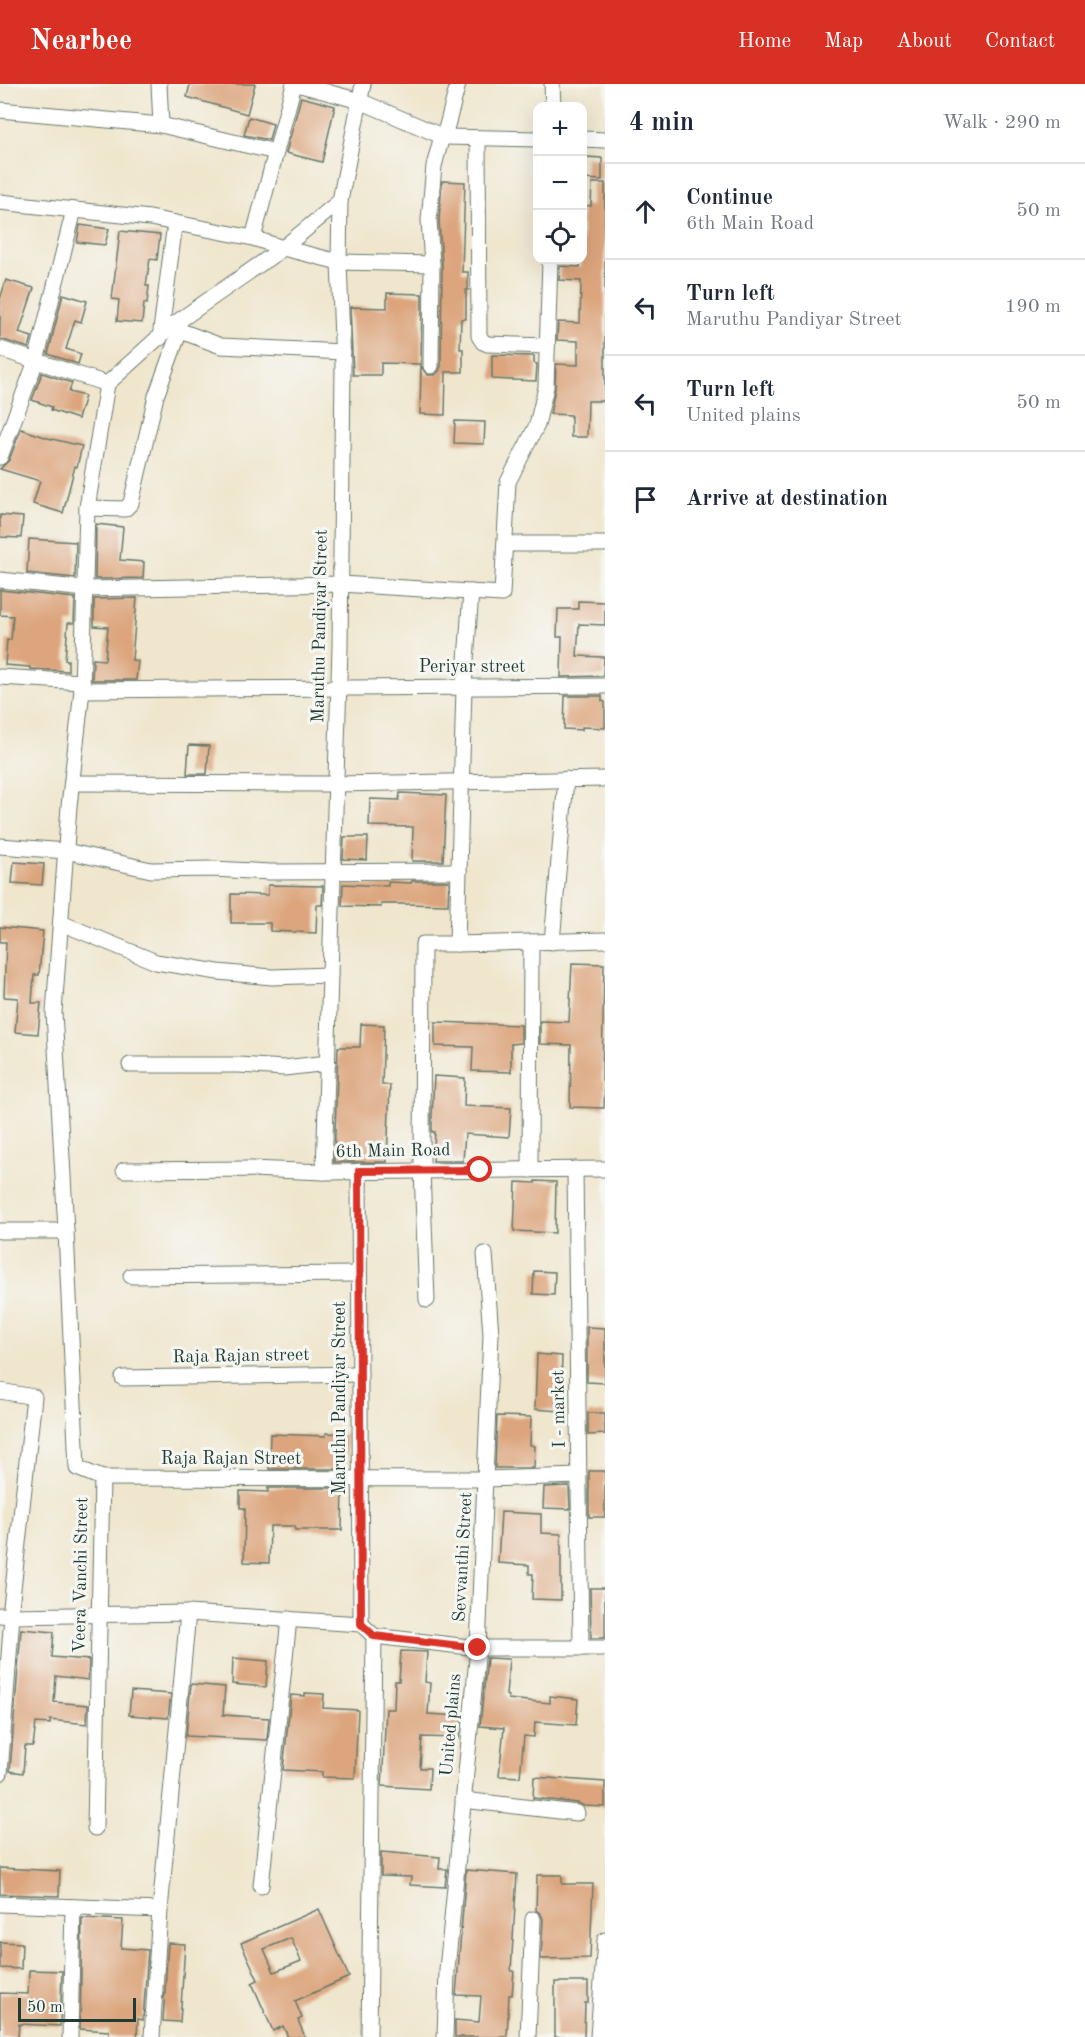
<!DOCTYPE html>
<html lang="en">
<head>
<meta charset="utf-8">
<style>
	body { margin:0; font-family:"Old Standard TT",serif; background:#f2f2f3; color:#1f2937 }
	.controls { position:absolute; right:18px; top:18px; display:grid; overflow:hidden; border-radius:12px; box-shadow:0 6px 24px #0002 }
	.controls button { width:54px; height:54px; display:grid; place-items:center; padding:0; border:0; border-bottom:2px solid #e0e1e3; background:#fff; color:#1f2937; font:30px sans-serif }
	.scale { position:absolute; left:18px; bottom:15px; width:118px; box-sizing:border-box; padding-left:6px; border:3px solid #1f3d34; border-top:0; font-size:16px; line-height:21px; white-space:nowrap; color:#1f3d34; -webkit-text-stroke:4px #f6f6f2; paint-order:stroke }
	.stop { position:absolute; width:18px; height:18px; margin:-14px; border:4px solid #d93025; border-radius:50%; background:#fff }
	.stop.end { background:#d93025; border-color:#fff; box-shadow:0 2px 6px #0008 }
	.list { margin:0; padding:0; list-style:none }
	h2 { display:flex; justify-content:space-between; align-items:center; height:78px; margin:0; padding:0 24px; font-size:26px }
	h2 small { font-size:20px; font-weight:400; color:#747a83 }
	.list li { display:grid; grid-template-columns:39px 1fr auto; gap:18px; align-items:center; box-sizing:border-box; height:96px; padding:0 24px; border-top:2px solid #e0e1e3 }
	.list b { display:block; font-size:22px; white-space:nowrap }
	.list p { margin:0; font-size:20px; white-space:nowrap; color:#747a83 }
	.list em { font-size:20px; font-style:normal; color:#747a83 }
	.icon { flex:none; width:33px; height:33px; fill:none; stroke:currentColor; stroke-width:2; stroke-linecap:round; stroke-linejoin:round }
	.map { position:relative; flex:none; width:605px; height:1953px; overflow:hidden }
	header { display:flex; align-items:center; gap:36px; box-sizing:border-box; height:84px; padding:0 30px; background:#d93025; color:#fff }
	header strong { font-size:28px }
	nav { display:flex; gap:33px; margin-inline-start:auto; font-size:21px }
	main { display:flex }
	aside { flex:1; background:#fff }
	.map>svg:first-child { display:block }
</style>
</head>
<body>
<header>
<strong>Nearbee</strong>
<nav><a>Home</a><a>Map</a><a>About</a><a>Contact</a></nav>
</header>
<main>
<div class="map">
<svg width="605" height="1953" viewBox="0 0 605 1953">
	<rect width="100%" height="100%" fill="#f6f6f2"/>
	<filter id="ink" filterUnits="userSpaceOnUse"><feTurbulence type="fractalNoise" baseFrequency=".0167" numOctaves="2"/><feDisplacementMap in="SourceGraphic" scale="12" xChannelSelector="R" yChannelSelector="G"/><feConvolveMatrix kernelMatrix="1 2 1 2 8 2 1 2 1" color-interpolation-filters="sRGB"/></filter>
	<filter id="wash" filterUnits="userSpaceOnUse"><feTurbulence type="fractalNoise" baseFrequency=".008" numOctaves="4" result="noise"/><feDisplacementMap in="SourceGraphic" scale="24" xChannelSelector="R" yChannelSelector="G"/><feGaussianBlur stdDeviation="1.35" result="paint"/><feColorMatrix in="noise" values="0 0 0 0 0 0 0 0 0 0 0 0 0 0 0 0 0 1.4 0 .05"/><feComposite in="paint" operator="in"/></filter>
	<g filter="url(#wash)">
		<rect width="100%" height="100%" fill="#efe6cd"/>
		<g id="blocks">
			<g fill="#dca57d" fill-rule="evenodd">
				<path d="M190,0H255L247,30L187,13Z"/>
				<path d="M301,13L335,22L322,78L286,69Z"/>
				<path d="M249,33L273,40L269,56L244,51Z"/>
				<path d="M586,73L602,74V96L585,95Z"/>
				<path d="M442,97L465,98L462,188H468V206H466V235H461L460,265H463V288H446L445,331L420,330L421,280L381,279V291H353L350,223L387,224V209L422,210L421,282L427,291H435L439,287L441,282L442,180L439,136Z"/>
				<path d="M592,99H605V317H588L587,353H571V331L550,330L555,305L556,280L578,281V257L557,256L558,238L580,239L581,197L559,196L560,182L580,183V176H582V121L591,122Z"/>
				<path d="M80,141L109,145L105,161L77,158Z"/>
				<path d="M120,147L160,151L157,176L150,175L146,202H149L147,220L144,219L142,239L117,237L119,216L112,215Z"/>
				<path d="M6,196L34,204L19,249L32,253L29,264L0,255V215Z"/>
				<path d="M63,210L87,217L81,238L75,236L66,265L81,270L78,280L48,270Z"/>
				<path d="M492,271L534,272V279L537,280L536,297L492,295Z"/>
				<path d="M42,289L72,299L69,308L85,312L78,335L51,326L52,323L32,316Z"/>
				<path d="M455,337L485,338L484,360L454,359Z"/>
				<path d="M21,345L48,354L82,362L77,383L75,382L63,429L33,420L40,397L0,385L9,376Z"/>
				<path d="M0,431L23,433L21,454L0,453Z"/>
				<path d="M96,440L123,443L120,476L144,478L143,494L95,495Z"/>
				<path d="M29,455L76,458L75,494L27,489Z"/>
				<path d="M0,506L75,514L74,539H68L65,576H68V587L30,585V583L5,581L7,556H11L13,532L0,531Z"/>
				<path d="M137,514L132,576L138,577L136,596H92L93,575L105,576L108,543L94,542V515Z"/>
				<path d="M578,517L605,518V541L579,540L577,572L604,573L603,592L561,593L562,553H557L558,525H578Z"/>
				<path d="M565,612H602V617L605,618V644L582,643V646L564,645Z"/>
				<path d="M189,661L209,662L207,690H187Z"/>
				<path d="M400,709L446,711L443,777H412L413,743L369,742L370,715L399,716Z"/>
				<path d="M344,753H368L367,776L343,775Z"/>
				<path d="M14,778L44,780L42,801L12,799Z"/>
				<path d="M412,797H449L448,821L404,820H381V823L342,822L343,800L388,802V798L411,799Z"/>
				<path d="M268,801L323,802L322,821H317L316,849L270,847V839H231V810L268,811Z"/>
				<path d="M0,843L43,847L39,891H34L32,919H41L38,950L15,948L18,914L4,913L6,858H0Z"/>
				<path d="M572,879L604,880L602,997H605L604,1024L570,1023L571,961L540,960V937L569,938Z"/>
				<path d="M435,938L521,941V959L511,960V988L472,987L473,963L435,962Z"/>
				<path d="M361,940L384,941L382,1001H390L387,1078H334L338,963H360Z"/>
				<path d="M434,992L465,994L464,1022L511,1024L509,1053L465,1050L463,1077H433L435,1048H432V1032Z"/>
				<path d="M535,1097L556,1098L555,1149L514,1147L516,1098L535,1099Z"/>
				<path d="M534,1187L555,1188L554,1211L533,1210Z"/>
				<path d="M587,1243L605,1244V1299L587,1298Z"/>
				<path d="M537,1270L562,1272L560,1327L535,1325Z"/>
				<path d="M588,1329H605V1350L588,1351Z"/>
				<path d="M497,1332L531,1333L530,1361L535,1362L534,1384H495Z"/>
				<path d="M326,1349L347,1350L346,1385H269L270,1350L326,1352Z"/>
				<rect x="589" y="1387" width="16" height="46"/>
				<path d="M569,1402L570,1425L543,1424L544,1403Z"/>
				<path d="M268,1404H343L342,1446H295V1442H270L269,1479L244,1478L245,1424H240V1407L268,1408Z"/>
				<path d="M501,1428L541,1430V1449L561,1450V1516L532,1515L533,1490H529V1481L498,1479Z"/>
				<path d="M590,1504H605V1554H591Z"/>
				<path d="M21,1545L54,1548L52,1573L89,1576L88,1596L56,1592L54,1618L88,1621L87,1640L50,1636V1640L36,1639L33,1662H25L23,1689L10,1687Z"/>
				<path d="M401,1567L427,1568L425,1598L430,1599L428,1630L462,1632L459,1654L422,1653L420,1684H430L429,1705L382,1702L386,1625H394L395,1597H399Z"/>
				<path d="M233,1574L268,1577L266,1603L232,1600Z"/>
				<path d="M487,1574L509,1575L506,1611L508,1612V1615L550,1619V1612L578,1615L576,1641L535,1638L534,1653L524,1652L520,1693L499,1692L504,1644L480,1642Z"/>
				<path d="M191,1600L225,1603L223,1631L269,1634L267,1656L186,1652Z"/>
				<path d="M131,1607L171,1610L168,1634L129,1631Z"/>
				<path d="M305,1609L324,1610L323,1624L358,1626L355,1694L322,1693V1688L283,1686L291,1611L305,1612Z"/>
				<path d="M534,1693L605,1698V1723L584,1722L578,1719L533,1714Z"/>
				<path d="M381,1768L440,1773L439,1785H447L445,1803L410,1801L411,1793L381,1792Z"/>
				<path d="M0,1784L60,1787L59,1812L0,1810Z"/>
				<path d="M466,1786L517,1790L511,1887H514L512,1911H509L507,1953H455V1936L479,1938L481,1912L456,1911Z"/>
				<path d="M537,1791H562V1800H593L590,1874L541,1875L543,1835L541,1830L536,1826Z"/>
				<path d="M319,1825L349,1893L295,1917L302,1934L298,1936L305,1953H288L283,1942L273,1947L252,1899L258,1896L241,1859ZM291,1854L301,1877L274,1888L264,1865Z"/>
				<path d="M82,1834L123,1836L121,1864L148,1866L143,1936L138,1935L137,1953H109V1947L80,1945Z"/>
				<path d="M0,1858L22,1859L21,1885L0,1884Z"/>
				<path d="M168,1859L185,1860L180,1938L163,1937Z"/>
				<path d="M29,1886L62,1887L60,1942L19,1940L18,1953H0V1909L28,1910Z"/>
				<path d="M555,1898H588V1919H585L584,1953H555Z"/>
			</g>
		</g>
	</g>
	<g filter="url(#ink)">
		<use href="#blocks" fill-opacity="0" stroke="#68786a" stroke-width="1.5"/>
		<g fill="none" stroke-linecap="round" stroke-linejoin="round">
			<g stroke="#68786a" stroke-width="17">
				<g id="minor">
					<path d="M297,0L360,17L444,53"/>
					<path d="M458,0L444,53L538,55"/>
					<path d="M552,0L553,22"/>
					<path d="M0,26L161,41L159,0"/>
					<path d="M478,54L479,252L483,258L488,260L547,262"/>
					<path d="M582,55L605,56"/>
					<path d="M276,68L294,0"/>
					<path d="M0,118L150,134L253,154L276,68L161,41"/>
					<path d="M253,154L283,164L339,178L432,180"/>
					<path d="M170,243L221,262L343,268"/>
					<path d="M160,254L175,139"/>
					<path d="M0,265L107,300L170,243L283,164L340,117"/>
					<path d="M431,282L432,180L429,136L434,82L442,52"/>
					<path d="M107,300L87,424L82,606L605,602"/>
					<path d="M0,373L36,277L74,126"/>
					<path d="M87,424L125,425L131,419L156,312L180,246"/>
					<path d="M505,460H605"/>
					<path d="M0,496L86,505L341,500L502,510L508,398L537,341L546,303L550,176"/>
					<path d="M471,508L464,603L457,860L605,856"/>
					<path d="M0,593L82,598"/>
					<path d="M72,699L336,700L605,695"/>
					<path d="M0,762L66,767L151,786L213,785L270,788L459,787"/>
					<path d="M61,839L156,878L218,888L272,893L330,891"/>
					<path d="M552,858L566,695"/>
					<path d="M130,981H239L284,984L328,979"/>
					<path d="M575,1085L581,1564"/>
					<path d="M124,1086L251,1085L324,1088L605,1085"/>
					<path d="M530,1086L531,858"/>
					<path d="M359,1087L361,1540"/>
					<path d="M324,1088L340,563L343,281L339,178L340,117L363,0"/>
					<path d="M0,1147H66L54,928L69,722L82,606"/>
					<path d="M66,1147L77,1384L102,1394L95,1744"/>
					<path d="M485,1170L491,1250L478,1564H605"/>
					<path d="M131,1192L359,1190"/>
					<path d="M427,1216L422,1086L423,860H457"/>
					<path d="M123,1294L360,1290"/>
					<path d="M0,1307L34,1313L11,1523L12,1532L0,1689"/>
					<path d="M102,1394L486,1395L579,1392"/>
					<path d="M0,1531L12,1532L188,1529L361,1540L374,1552L478,1564L447,1886L445,1953"/>
					<path d="M463,1716L577,1729"/>
					<path d="M261,1802L289,1535"/>
					<path d="M0,1820L160,1826L188,1529"/>
					<path d="M70,1953L73,1823"/>
					<path d="M152,1953L160,1826"/>
					<path d="M369,1953L374,1552"/>
					<path d="M528,1953L533,1835"/>
					<path d="M598,1953L605,1856"/>
				</g>
			</g>
			<use href="#minor" stroke="#fff" stroke-width="15"/>
		</g>
	</g>
	<g fill="none" stroke-linecap="round" stroke-linejoin="round" filter="url(#ink)">
		<path stroke="#d93025" stroke-width="8" d="M478,1564L374,1552L361,1540L359,1087L480,1086"/>
	</g>
	<g text-anchor="middle" dominant-baseline="central" stroke-width="6" stroke-linejoin="round" paint-order="stroke">
		<g font-size="18" fill="#1f3d34" stroke="#f6f6f2">
			<text transform="translate(320 542) rotate(-89)">Maruthu Pandiyar Street</text>
			<text x="472" y="583">Periyar street</text>
			<text transform="translate(393 1067) rotate(-1)">6th Main Road</text>
			<text transform="translate(241 1272) rotate(-1)">Raja Rajan street</text>
			<text transform="translate(340 1314) rotate(-90)">Maruthu Pandiyar Street</text>
			<text transform="translate(559 1325) rotate(-91)">I - market</text>
			<text x="231" y="1375">Raja Rajan Street</text>
			<text transform="translate(463 1473) rotate(-87)">Sevvanthi Street</text>
			<text transform="translate(81 1491) rotate(-89)">Veera Vanchi Street</text>
			<text transform="translate(451 1641) rotate(-85)">United plains</text>
		</g>
	</g>
</svg>
<div class="controls">
<button>+</button>
<button>−</button>
<button><svg class="icon" aria-label="locate" viewBox="0 0 24 24"><circle cx="12" cy="12" r="6"/><path d="M12 2v4M12 18v4M2 12h4M18 12h4"/></svg></button>
</div>
<div class="scale">50 m</div>
<div class="stop" style="left:480px;top:1086px"></div>
<div class="stop end" style="left:478px;top:1564px"></div>
</div>
<aside>
<h2>4 min<small>Walk · 290 m</small></h2>
<ul class="list">
<li><svg class="icon" aria-label="ahead" viewBox="0 0 24 24"><path d="M12 20V5M6 11l6-6 6 6"/></svg><div><b>Continue</b><p>6th Main Road</p></div><em>50 m</em></li>
<li><svg class="icon" aria-label="left" viewBox="0 0 24 24"><path d="M17 20v-9H6M10 6l-5 5 5 5"/></svg><div><b>Turn left</b><p>Maruthu Pandiyar Street</p></div><em>190 m</em></li>
<li><svg class="icon" aria-label="left" viewBox="0 0 24 24"><path d="M17 20v-9H6M10 6l-5 5 5 5"/></svg><div><b>Turn left</b><p>United plains</p></div><em>50 m</em></li>
<li><svg class="icon" aria-label="arrive" viewBox="0 0 24 24"><path d="M6 21V4h12l-3 4 3 4H6"/></svg><div><b>Arrive at destination</b></div></li>
</ul>
</aside>
</main>
</body>
</html>
